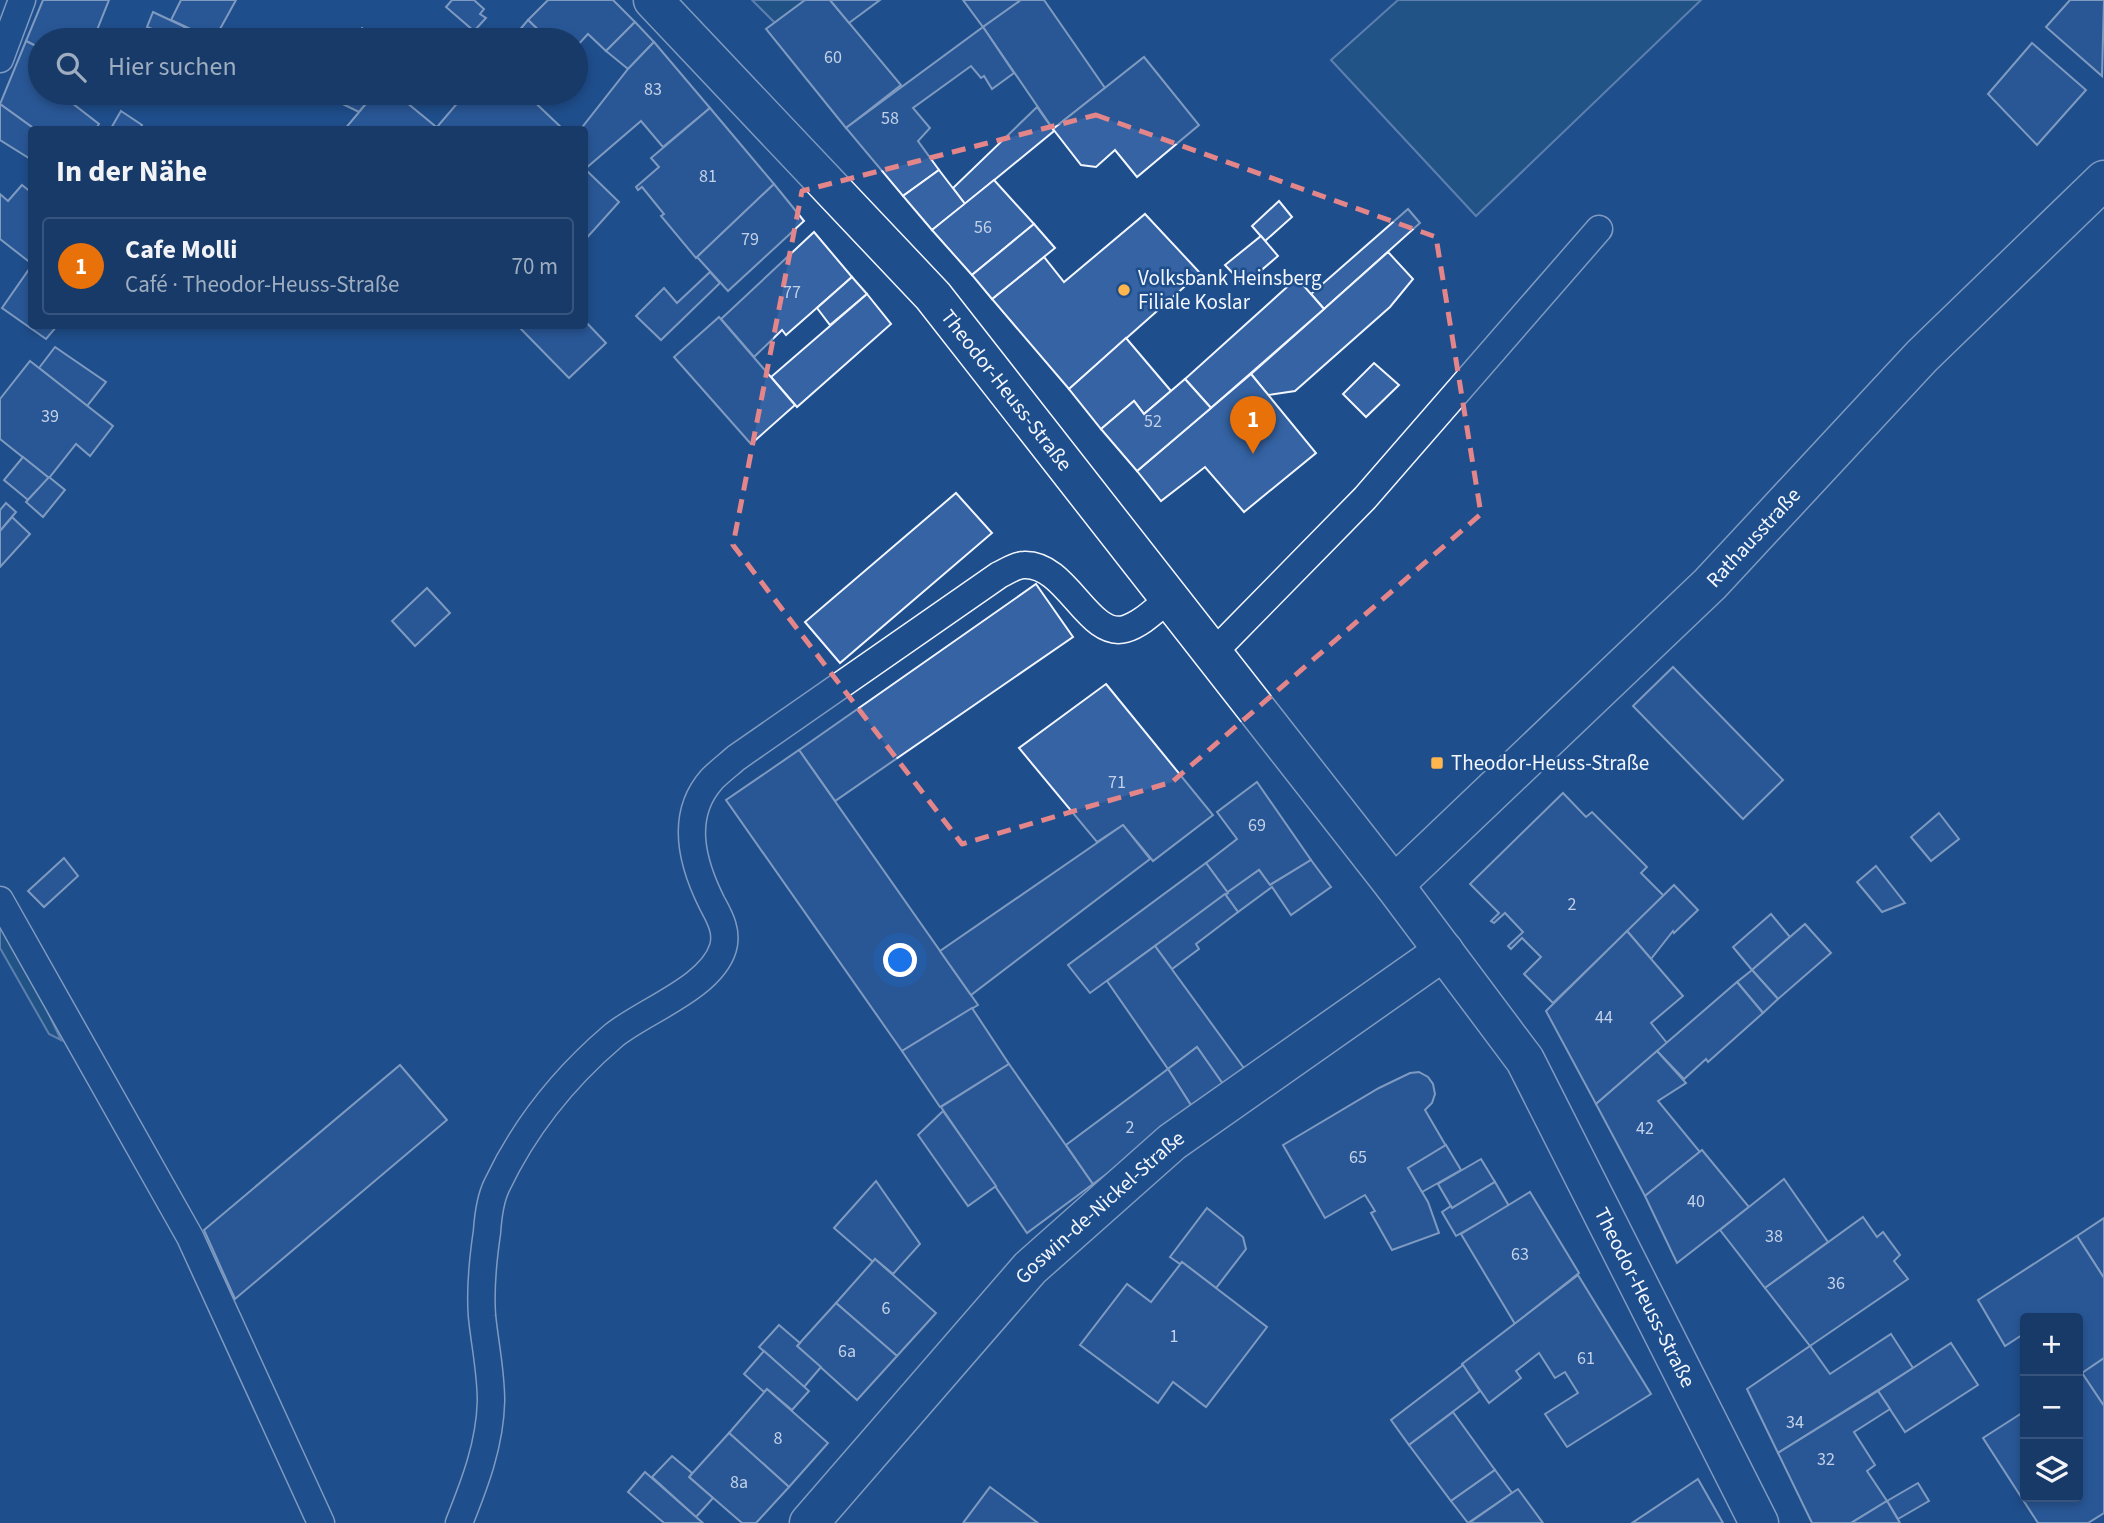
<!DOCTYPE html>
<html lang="de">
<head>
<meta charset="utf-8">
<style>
	body { margin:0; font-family:"Source Sans 3",sans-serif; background:#20416f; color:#f1f3f6 }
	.controls { position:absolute; right:21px; bottom:21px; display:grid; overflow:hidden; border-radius:7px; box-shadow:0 4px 10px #0003 }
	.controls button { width:63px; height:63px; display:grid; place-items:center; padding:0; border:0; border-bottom:2px solid #36547d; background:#173a69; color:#f1f3f6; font:35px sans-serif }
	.you { position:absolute; left:901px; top:961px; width:24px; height:24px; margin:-18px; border:5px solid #fff; border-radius:50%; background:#1a73e8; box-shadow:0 0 0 10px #1a73e833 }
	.badge { display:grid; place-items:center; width:46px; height:46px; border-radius:50%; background:#ffb74d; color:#fff; font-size:23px; font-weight:700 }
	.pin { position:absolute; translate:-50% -58px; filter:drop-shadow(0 2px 4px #0008) }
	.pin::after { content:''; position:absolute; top:37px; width:24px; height:21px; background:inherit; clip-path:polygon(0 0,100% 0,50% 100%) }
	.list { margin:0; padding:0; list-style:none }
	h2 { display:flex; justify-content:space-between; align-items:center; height:91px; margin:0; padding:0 28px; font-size:30px }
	h2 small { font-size:23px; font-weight:400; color:#9eadc0 }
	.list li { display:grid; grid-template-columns:46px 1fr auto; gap:21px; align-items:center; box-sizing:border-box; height:98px; margin:0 14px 14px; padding:0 14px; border:2px solid #36547d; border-radius:7px }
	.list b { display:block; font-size:26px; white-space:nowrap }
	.list p { margin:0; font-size:23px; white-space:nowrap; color:#9eadc0 }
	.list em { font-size:23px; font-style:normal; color:#9eadc0 }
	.icon { flex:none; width:38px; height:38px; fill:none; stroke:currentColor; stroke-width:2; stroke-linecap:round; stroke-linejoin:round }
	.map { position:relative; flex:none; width:2104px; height:1523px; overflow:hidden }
	.search { position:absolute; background:#173a69; box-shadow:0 4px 10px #0003; left:28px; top:28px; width:560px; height:77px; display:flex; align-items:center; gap:18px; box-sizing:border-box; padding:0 24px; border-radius:38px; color:#9eadc0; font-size:26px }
	.panel { position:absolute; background:#173a69; box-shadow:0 4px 10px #0003; left:28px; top:126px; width:560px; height:203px; border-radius:7px }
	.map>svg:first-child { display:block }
</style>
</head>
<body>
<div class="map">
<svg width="2104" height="1523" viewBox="0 0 2104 1523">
	<rect width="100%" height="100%" fill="#1f4e8c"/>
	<g fill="#245a82" stroke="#a8bbd7" stroke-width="2">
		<path d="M752,0H826L784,32Z"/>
		<path d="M1398,0H1701L1476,216L1331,60Z"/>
		<path d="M0,925L27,968L61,1040L49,1034L0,948Z"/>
	</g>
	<g fill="#3563a3" stroke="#f2f6ff" stroke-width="2">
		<path d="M43,0H109L93,40H40V48L26,41Z"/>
		<path d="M181,0H236L214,40L171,20Z"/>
		<path d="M452,0H474L484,9L480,14L486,18L474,31L446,7Z"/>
		<path d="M548,0H613L635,22L606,51L588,34L576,47V40H549L528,20Z"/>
		<path d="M805,0H830L901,85L846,128L766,29Z"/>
		<path d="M830,0H880L849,23Z"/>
		<path d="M963,0H1021L983,27Z"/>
		<path d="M1021,0H1044L1105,88L1053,129L983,27Z"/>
		<path d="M2070,0H2104L2102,76L2046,27Z"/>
		<path d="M153,12L185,27L177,39L147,27Z"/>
		<path d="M528,20L549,40H511Z"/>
		<path d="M635,22L654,42L628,69L606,51Z"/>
		<path d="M983,27L1014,73L992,89L984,76L981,78L971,66L913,108L930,128L918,141L939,170L903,196L846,128Z"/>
		<path d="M362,28L383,40H354Z"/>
		<path d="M26,41L40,48V93H59L99,124L95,130H36L0,104Z"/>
		<path d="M654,42L710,108L663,147L641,121L585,169L584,130H580L628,69Z"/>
		<path d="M2032,43L2086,90L2037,145L1988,94Z"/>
		<path d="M1144,57L1199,125L1137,177L1115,150L1096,167L1081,165L1053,129Z"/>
		<path d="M320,93H375L359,112Z"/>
		<path d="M375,93H395L440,130H344Z"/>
		<path d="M466,93H525L564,130H440L437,127Z"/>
		<path d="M0,104L36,130H32V160L0,140Z"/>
		<path d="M1037,107L1054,131L965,204L953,188Z"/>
		<path d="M710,108L774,184L696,258L661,216L664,214L642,187L638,190L636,187L659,167L651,158Z"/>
		<path d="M121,111L142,125L139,130H110Z"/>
		<path d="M584,168L619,202L584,241Z"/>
		<path d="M939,170L965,204L932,230L903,196Z"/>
		<path d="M994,180L1034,224L972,275L932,230Z"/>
		<path d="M774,184L804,221L728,291L697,257Z"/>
		<path d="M22,185L32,193V264L0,239V194L8,201Z"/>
		<path d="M1279,201L1292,217L1265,241L1252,226Z"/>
		<path d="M1408,209L1420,223L1324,309L1311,294Z"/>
		<path d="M1145,214L1200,273L1069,389L992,299L1044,257L1064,282Z"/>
		<path d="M1034,224L1055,248L992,299L972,275Z"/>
		<path d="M814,232L852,277L786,335L782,330L754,357L721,319Z"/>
		<path d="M1261,236L1278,256L1244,285L1225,265Z"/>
		<path d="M1388,252L1413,279L1390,307L1295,391L1268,395L1251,374Z"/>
		<path d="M32,265V326H57L46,339L2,308Z"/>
		<path d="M710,272L720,283L661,340L636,316L664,288L677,303Z"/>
		<path d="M852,277L867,294L830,325L817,308Z"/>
		<path d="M1297,278L1324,309L1211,408L1185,379Z"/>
		<path d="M867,294L891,324L797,407L771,377Z"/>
		<path d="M719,317L795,405L751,444L674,357Z"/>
		<path d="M584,320L606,343L569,378L518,326H584Z"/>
		<path d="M1126,338L1171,391L1144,414L1134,401L1101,429L1069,389Z"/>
		<path d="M55,347L106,382L87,406L39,368Z"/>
		<path d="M30,361L113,426L90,456L76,444L49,478L0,439V399Z"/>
		<path d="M1374,363L1399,385L1366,417L1343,394Z"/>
		<path d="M1251,374L1316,453L1244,512L1205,467L1161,501L1137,471Z"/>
		<path d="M1185,379L1211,408L1137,471L1101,429L1134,401L1144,414Z"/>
		<path d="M23,457L49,478L28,500L4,480Z"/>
		<path d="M49,477L65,490L43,517L26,502Z"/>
		<path d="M956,493L992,533L840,663L805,622Z"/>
		<path d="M6,503L16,512L0,531V510Z"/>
		<path d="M12,517L30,534L0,567V531Z"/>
		<path d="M1036,584L1073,637L835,801L799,750Z"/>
		<path d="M427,588L450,613L415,646L392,621Z"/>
		<path d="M1673,667L1783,780L1743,819L1633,706Z"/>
		<path d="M1106,684L1213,815L1153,861L1123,825L1097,842L1019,748Z"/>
		<path d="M799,750L978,1005L902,1051L726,800Z"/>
		<path d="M1257,782L1311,860L1270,885L1259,870L1228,893L1206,863L1237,839L1217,812Z"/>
		<path d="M1563,793L1586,817L1592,812L1647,867L1641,873L1664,896L1553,1003L1524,974L1541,957L1522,938L1511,949L1508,946L1523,932L1505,913L1494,923L1491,921L1499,913L1470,884Z"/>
		<path d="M1939,813L1959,839L1931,861L1911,837Z"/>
		<path d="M1123,825L1150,859L971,995L940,951Z"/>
		<path d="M64,858L78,876L44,907L28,891Z"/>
		<path d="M1311,860L1331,887L1291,915L1272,887L1238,912L1225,894L1259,870L1270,885Z"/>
		<path d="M1206,863L1228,893L1090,993L1068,965Z"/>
		<path d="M1876,866L1905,903L1882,912L1857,882Z"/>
		<path d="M1674,885L1698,910L1674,933L1673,931L1651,959L1627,931Z"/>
		<path d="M1225,894L1238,912L1196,944L1199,949L1172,969L1155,946Z"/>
		<path d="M1771,914L1790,937L1752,970L1733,947Z"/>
		<path d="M1805,924L1831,953L1778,999L1752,970Z"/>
		<path d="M1627,931L1683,996L1651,1023L1667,1043L1596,1104L1546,1011Z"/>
		<path d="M1155,946L1246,1071L1225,1087L1197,1047L1168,1069L1107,981Z"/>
		<path d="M1752,970L1778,999L1763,1013L1737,982Z"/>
		<path d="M1737,982L1763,1013L1708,1062L1706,1059L1684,1079L1657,1051Z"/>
		<path d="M972,1008L1009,1064L940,1107L902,1051Z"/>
		<path d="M1197,1047L1225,1087L1194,1110L1168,1069Z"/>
		<path d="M1657,1051L1686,1083L1658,1101L1700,1152L1645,1196L1596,1104Z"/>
		<path d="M1009,1064L1093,1184L1027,1233L941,1107Z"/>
		<path d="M400,1065L447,1120L235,1299L204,1230Z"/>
		<path d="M1168,1069L1194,1110L1093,1184L1066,1145Z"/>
		<path d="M1419,1072L1428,1077L1433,1084L1435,1094L1432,1103L1425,1110L1446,1146L1408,1168L1428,1202L1439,1233L1392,1250L1371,1213L1375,1211L1365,1195L1325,1218L1283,1145L1379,1088L1410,1073Z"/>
		<path d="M943,1111L996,1186L968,1206L918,1135Z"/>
		<path d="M1446,1145L1461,1170L1422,1192L1408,1168Z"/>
		<path d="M1702,1150L1749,1207L1677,1263L1645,1196Z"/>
		<path d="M1481,1159L1495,1182L1452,1208L1438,1184Z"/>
		<path d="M1784,1179L1828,1242L1765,1288L1720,1230Z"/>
		<path d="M876,1181L920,1244L893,1274L875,1259L873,1262L834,1228Z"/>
		<path d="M1495,1182L1509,1206L1456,1236L1442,1212L1451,1206L1452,1208Z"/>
		<path d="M1530,1192L1579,1273L1515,1324L1461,1234Z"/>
		<path d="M1207,1208L1243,1237L1246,1249L1216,1288L1182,1262L1180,1264L1170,1257Z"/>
		<path d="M1863,1217L1877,1237L1883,1232L1900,1255L1894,1261L1908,1279L1810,1346L1765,1288Z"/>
		<path d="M2104,1218V1278L2077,1236Z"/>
		<path d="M2077,1236L2104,1278V1359L2078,1376V1318H2025V1333L2005,1346L1978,1300Z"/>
		<path d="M875,1259L936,1313L897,1356L836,1303Z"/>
		<path d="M1182,1262L1267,1327L1206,1407L1173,1382L1158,1403L1080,1345L1127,1284L1151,1302Z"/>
		<path d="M1578,1275L1651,1394L1567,1447L1545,1414L1578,1393L1565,1372L1555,1378L1539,1353L1516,1371L1521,1378L1489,1403L1462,1364Z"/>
		<path d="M836,1303L897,1356L857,1400L797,1346Z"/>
		<path d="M779,1325L800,1343L797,1346L821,1367L804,1387L759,1347Z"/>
		<path d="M1891,1334L1913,1368L1778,1453L1747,1389L1810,1346L1830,1374Z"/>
		<path d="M1951,1343L1978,1385L1905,1432L1878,1391Z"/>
		<path d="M764,1351L809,1391L792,1410L767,1389L764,1392L744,1374Z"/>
		<path d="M2104,1358V1406L2082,1373Z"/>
		<path d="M1463,1365L1480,1391L1409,1445L1391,1420Z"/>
		<path d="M2082,1373L2104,1406V1513L2088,1523H2038L1983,1438L2025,1411V1497H2078V1376Z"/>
		<path d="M767,1389L828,1443L789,1487L729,1433Z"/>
		<path d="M1878,1391L1890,1409L1854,1432L1875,1465L1867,1471L1887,1501L1851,1523H1812L1778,1453Z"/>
		<path d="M1453,1412L1495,1470L1451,1501L1409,1445Z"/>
		<path d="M729,1433L789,1487L756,1523H742L689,1477Z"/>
		<path d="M672,1456L692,1473L689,1477L713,1498L696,1517L652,1477Z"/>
		<path d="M1495,1470L1512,1493L1468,1523L1451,1501Z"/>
		<path d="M645,1472L696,1517L703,1523H664L628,1492Z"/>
		<path d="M1698,1479L1723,1523H1632Z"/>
		<path d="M1918,1483L1929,1501L1898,1519L1887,1501Z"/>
		<path d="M990,1487L1038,1523H963Z"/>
		<path d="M1518,1489L1543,1523H1469L1512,1493Z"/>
		<path d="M1887,1501L1900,1523H1851Z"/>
	</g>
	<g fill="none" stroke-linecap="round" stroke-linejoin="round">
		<g stroke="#f2f6ff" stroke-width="29">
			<g id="lane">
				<path d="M0,59L22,0"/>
				<path d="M1213,653L1365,498L1599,229"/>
				<path d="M0,900L190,1237L321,1523"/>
				<path d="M459,1523C475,1483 490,1444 491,1401C491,1372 485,1345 482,1316C480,1289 483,1259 487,1232C488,1217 490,1199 497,1185C524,1128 565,1077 613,1036C643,1011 711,988 723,948C728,931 719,916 712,903C692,863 679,816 712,779C719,772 728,765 736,758L999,575C1006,572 1015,565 1024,565C1067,563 1088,639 1125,629C1142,624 1156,609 1170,598"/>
			</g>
		</g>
		<g stroke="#f2f6ff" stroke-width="41">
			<g id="street">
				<path id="s1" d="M653,0L933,296L1394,885L1525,1060L1759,1523"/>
				<path id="s2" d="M1394,885L1710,584L1922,356L2104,180"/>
				<path id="s3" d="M809,1523L1030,1268L1172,1142L1444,951"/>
			</g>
		</g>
		<use href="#lane" stroke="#1f4e8c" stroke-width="26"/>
		<use href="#street" stroke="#1f4e8c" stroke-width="38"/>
	</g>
	<path d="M0 0H2104V1523H0ZM1096,115L1436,237L1481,514L1172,782L962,844L733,545L802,191Z" fill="#1f4e8c" fill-opacity=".55" fill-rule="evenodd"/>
	<path fill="none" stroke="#e38589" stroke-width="5" stroke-dasharray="14 9" stroke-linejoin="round" d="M1096,115L1436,237L1481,514L1172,782L962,844L733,545L802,191Z"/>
	<g fill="#ffb74d" stroke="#1f4e8c" stroke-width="2.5">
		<circle cx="1124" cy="290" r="7"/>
		<rect x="1430" y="756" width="14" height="14" rx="3.5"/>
	</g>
	<g text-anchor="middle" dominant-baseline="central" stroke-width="5" stroke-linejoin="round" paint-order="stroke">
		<g font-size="18" fill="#c3d1e8">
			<text x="833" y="57">60</text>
			<text x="653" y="89">83</text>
			<text x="890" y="118">58</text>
			<text x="708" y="176">81</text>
			<text x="983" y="227">56</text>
			<text x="750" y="239">79</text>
			<text x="792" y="292">77</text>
			<text x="50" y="416">39</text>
			<text x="1153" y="421">52</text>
			<text x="1117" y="782">71</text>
			<text x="1257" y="825">69</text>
			<text x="1572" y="904">2</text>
			<text x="1604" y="1017">44</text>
			<text x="1130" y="1127">2</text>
			<text x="1645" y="1128">42</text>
			<text x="1358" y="1157">65</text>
			<text x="1696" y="1201">40</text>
			<text x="1774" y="1236">38</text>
			<text x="1520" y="1254">63</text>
			<text x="1836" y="1283">36</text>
			<text x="886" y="1308">6</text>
			<text x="1174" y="1336">1</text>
			<text x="847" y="1351">6a</text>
			<text x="1586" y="1358">61</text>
			<text x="1795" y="1422">34</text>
			<text x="778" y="1438">8</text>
			<text x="1826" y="1459">32</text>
			<text x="739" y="1482">8a</text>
		</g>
		<g font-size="21" fill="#f2f6ff" stroke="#1f4e8c" text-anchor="start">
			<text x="1138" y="278">Volksbank Heinsberg<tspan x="1138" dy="24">Filiale Koslar</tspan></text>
			<text x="1451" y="763">Theodor-Heuss-Straße</text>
		</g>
		<g font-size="21" fill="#f2f6ff" stroke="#1f4e8c">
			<text stroke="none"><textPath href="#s1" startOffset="527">Theodor-Heuss-Straße</textPath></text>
			<text stroke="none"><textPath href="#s2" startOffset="500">Rathausstraße</textPath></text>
			<text stroke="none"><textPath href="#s3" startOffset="430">Goswin-de-Nickel-Straße</textPath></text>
			<text stroke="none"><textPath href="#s1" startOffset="1640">Theodor-Heuss-Straße</textPath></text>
		</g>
	</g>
</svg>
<div class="controls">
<button>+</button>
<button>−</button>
<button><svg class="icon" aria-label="layers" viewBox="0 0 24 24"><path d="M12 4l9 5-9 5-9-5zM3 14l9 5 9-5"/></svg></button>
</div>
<div class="you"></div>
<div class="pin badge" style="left:1253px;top:454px;background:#e8710a">1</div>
<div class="search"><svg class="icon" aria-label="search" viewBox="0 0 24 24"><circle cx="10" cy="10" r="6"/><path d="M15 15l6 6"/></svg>Hier suchen</div>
<section class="panel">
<h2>In der Nähe<small></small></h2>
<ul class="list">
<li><span class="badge" style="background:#e8710a">1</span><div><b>Cafe Molli</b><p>Café · Theodor-Heuss-Straße</p></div><em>70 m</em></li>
</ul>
</section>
</div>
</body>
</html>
